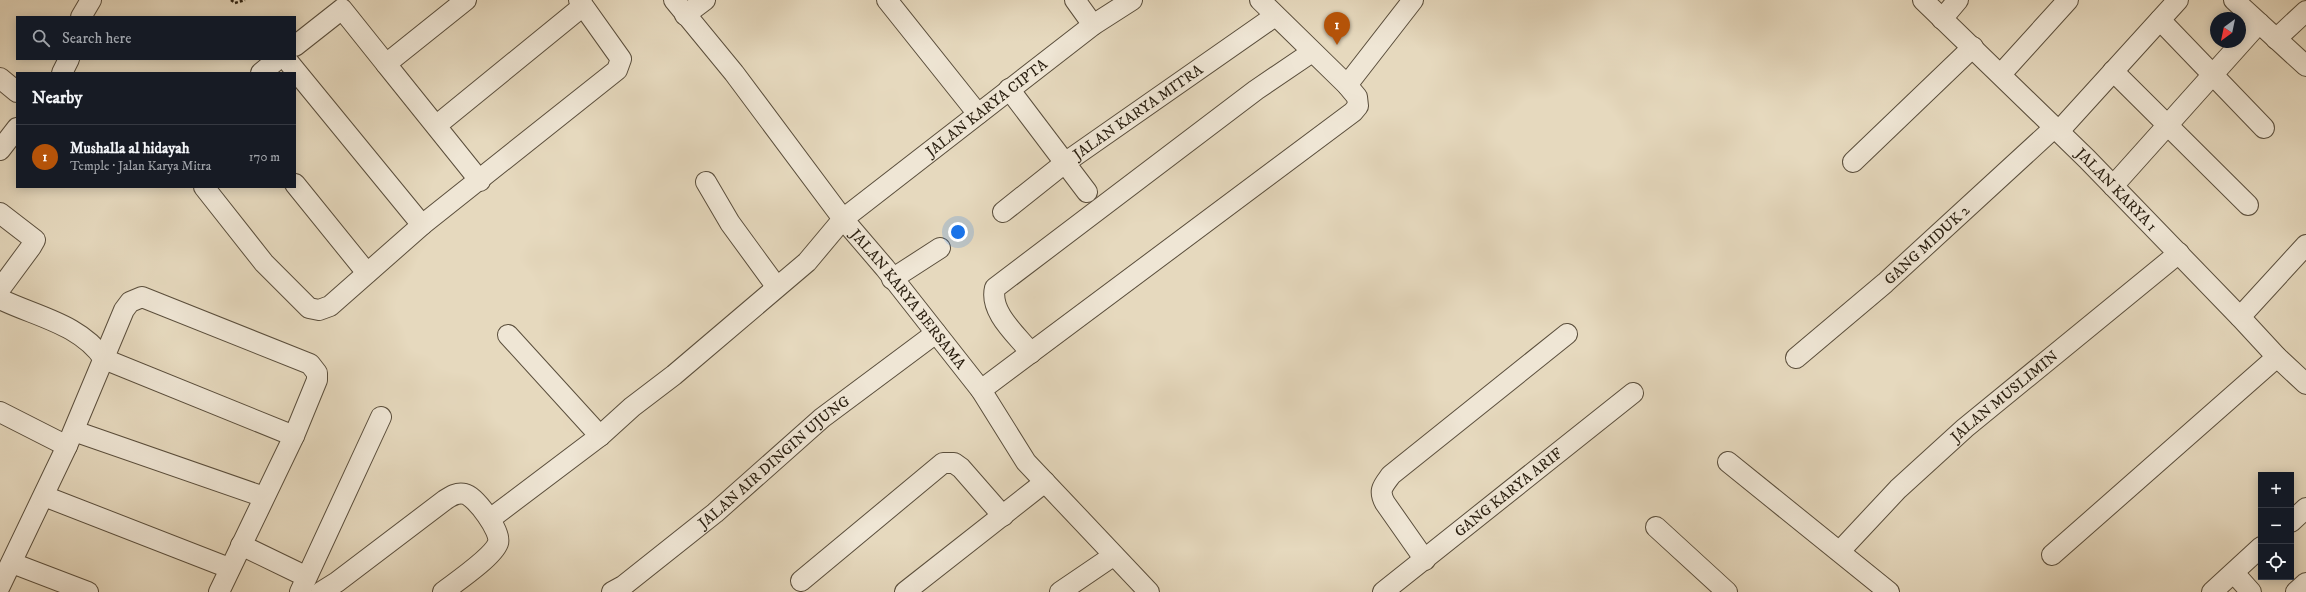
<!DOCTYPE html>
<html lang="en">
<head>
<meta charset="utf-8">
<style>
	body { margin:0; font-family:"IM FELL DW Pica",serif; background:#20242c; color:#f1f3f6 }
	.controls { position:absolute; right:12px; bottom:12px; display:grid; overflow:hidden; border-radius:0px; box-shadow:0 2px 10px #0003 }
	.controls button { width:36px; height:36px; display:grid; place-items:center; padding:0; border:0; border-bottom:1px solid #363941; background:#171b24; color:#f1f3f6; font:20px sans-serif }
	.compass { position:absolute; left:2210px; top:12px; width:36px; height:36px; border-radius:50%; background:#171b24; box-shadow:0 2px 10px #0003; rotate:213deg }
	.you { position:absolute; left:958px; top:232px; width:14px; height:14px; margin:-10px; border:3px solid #fff; border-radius:50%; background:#1a73e8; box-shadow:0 0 0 6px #1a73e833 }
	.badge { display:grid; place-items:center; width:26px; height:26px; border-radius:50%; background:#b45309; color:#fff; font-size:13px; font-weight:700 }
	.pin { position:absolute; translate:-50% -33px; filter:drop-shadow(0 1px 2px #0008) }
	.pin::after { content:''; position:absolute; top:21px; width:14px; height:12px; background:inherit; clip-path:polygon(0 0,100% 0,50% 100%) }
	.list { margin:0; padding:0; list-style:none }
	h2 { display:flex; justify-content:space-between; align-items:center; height:52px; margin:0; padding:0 16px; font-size:17px }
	h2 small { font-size:13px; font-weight:400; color:#9ea1a6 }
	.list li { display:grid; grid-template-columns:26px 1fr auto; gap:12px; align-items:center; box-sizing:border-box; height:64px; padding:0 16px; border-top:1px solid #363941 }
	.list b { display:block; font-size:15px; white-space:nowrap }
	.list p { margin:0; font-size:13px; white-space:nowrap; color:#9ea1a6 }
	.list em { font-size:13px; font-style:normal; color:#9ea1a6 }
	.icon { flex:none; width:22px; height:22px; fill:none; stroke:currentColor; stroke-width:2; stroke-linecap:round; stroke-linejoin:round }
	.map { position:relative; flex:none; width:2306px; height:592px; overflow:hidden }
	.search { position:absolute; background:#171b24; box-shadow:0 2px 10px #0003; left:16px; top:16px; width:280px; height:44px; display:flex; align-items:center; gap:10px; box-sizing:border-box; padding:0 14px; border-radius:0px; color:#9ea1a6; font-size:15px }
	.panel { position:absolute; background:#171b24; box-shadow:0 2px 10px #0003; left:16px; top:72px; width:280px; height:116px; border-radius:0px }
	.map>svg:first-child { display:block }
</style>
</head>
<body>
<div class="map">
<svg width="2306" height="592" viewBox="0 0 2306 592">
	<rect width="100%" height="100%" fill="#e6d9be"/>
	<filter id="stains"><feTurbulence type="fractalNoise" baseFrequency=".005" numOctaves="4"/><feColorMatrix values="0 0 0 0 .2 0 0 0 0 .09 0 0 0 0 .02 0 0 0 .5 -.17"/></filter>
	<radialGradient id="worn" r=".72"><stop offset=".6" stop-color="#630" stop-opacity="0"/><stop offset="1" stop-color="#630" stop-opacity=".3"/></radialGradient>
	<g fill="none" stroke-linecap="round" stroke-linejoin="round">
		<g stroke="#5a4e3c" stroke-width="22">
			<g id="minor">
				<path id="s1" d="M674,0L734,73L843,219L885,268L981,390L1026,462L1149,592"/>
				<path d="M887,0L978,114"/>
				<path d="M1075,0L1093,25"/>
				<path id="s2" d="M1923,0L2087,159L2240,317L2277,357L2306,384"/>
				<path d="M2234,0L2306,66"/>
				<path d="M685,15L705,0"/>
				<path d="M81,17L91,0"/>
				<path d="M1942,19L1958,0"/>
				<path d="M2160,20L2264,128"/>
				<path d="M2276,39L2306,11"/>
				<path d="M295,46L342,9L386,64L466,0"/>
				<path d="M286,59L422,225"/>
				<path d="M386,64L480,181"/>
				<path d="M2113,71L2248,205"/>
				<path d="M62,73L69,59"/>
				<path d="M261,73L278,59"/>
				<path d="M2001,74L2068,0"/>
				<path d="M0,78L17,92"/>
				<path d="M1347,85L1413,0"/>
				<path d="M1009,89L1087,192"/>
				<path d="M437,125L583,6"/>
				<path d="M2059,131L2178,0"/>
				<path d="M0,150L17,128"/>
				<path d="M1853,162L1973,47"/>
				<path d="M706,182L730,223L776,286"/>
				<path d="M295,184L367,273"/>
				<path d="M2113,186L2259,23"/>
				<path d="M204,187L264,263L309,308L319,310L330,306L422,225L617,70L621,59L579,0"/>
				<path id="s3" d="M1003,212L1066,162L1275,16"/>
				<path d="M0,213L35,240L31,247L0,289"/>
				<path d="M892,279L940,248"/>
				<path d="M0,299C37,317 80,324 104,359L294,436"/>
				<path d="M2240,317L2306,245"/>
				<path d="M508,335L600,436"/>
				<path d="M1031,353C1017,335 989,312 995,288L1256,90L1312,52"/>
				<path id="s4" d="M1796,358L1885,283L2055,127"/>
				<path d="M981,390L1353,112L1358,106L1357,97L1347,85L1260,0"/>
				<path d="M0,412L67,446"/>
				<path d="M74,431L264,497"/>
				<path d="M1728,462L1889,592"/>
				<path d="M44,496L229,568"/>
				<path id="s5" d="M490,519L600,436L632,407L674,375L807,262L843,219L1093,25L1132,0"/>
				<path d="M2291,522L2306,508"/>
				<path d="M1656,527L1727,592"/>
				<path d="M241,545L305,576"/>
				<path id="s6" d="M1840,551L1898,489L1965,428L2179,253"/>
				<path d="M2052,555L2277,357"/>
				<path d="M1425,560L1385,503C1378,490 1383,486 1391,475L1567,334"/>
				<path d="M12,563L88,592"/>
				<path d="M2234,573L2251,592"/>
				<path d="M801,581L943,463H954L961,468L1003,516"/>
				<path d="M0,586L67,446L124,310L130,302L142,297L310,364L317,373V380L294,436L219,592"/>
				<path d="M300,592L381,417"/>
				<path d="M321,592L337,582L445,500C451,496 457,492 465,494C475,496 502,532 498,543C493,557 456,582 443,592"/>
				<path id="s7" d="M612,592L623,586L715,513L822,418L936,333"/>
				<path d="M905,592L1045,482"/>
				<path d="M1060,592L1113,556"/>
				<path id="s8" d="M1383,592L1633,393"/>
				<path d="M2212,592L2261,547"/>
				<path d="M2296,592L2306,583"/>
			</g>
		</g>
		<path stroke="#2b2011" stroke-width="2.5" stroke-dasharray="3 2" stroke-linecap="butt" d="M231,0L235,3L245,0"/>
		<use href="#minor" stroke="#efe6d5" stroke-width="20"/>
	</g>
	<g text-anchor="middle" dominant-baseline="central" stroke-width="3.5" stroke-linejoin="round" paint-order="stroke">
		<g font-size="15" fill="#2b2011" stroke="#efe6d5">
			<text stroke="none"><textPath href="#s5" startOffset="646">JALAN KARYA CIPTA</textPath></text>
			<text stroke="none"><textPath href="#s3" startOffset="168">JALAN KARYA MITRA</textPath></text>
			<text stroke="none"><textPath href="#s2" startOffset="271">JALAN KARYA 1</textPath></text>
			<text stroke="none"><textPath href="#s4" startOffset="173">GANG MIDUK 2</textPath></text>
			<text stroke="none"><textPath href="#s1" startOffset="380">JALAN KARYA BERSAMA</textPath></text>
			<text stroke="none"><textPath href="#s6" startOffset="226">JALAN MUSLIMIN</textPath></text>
			<text stroke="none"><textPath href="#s7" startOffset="208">JALAN AIR DINGIN UJUNG</textPath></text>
			<text stroke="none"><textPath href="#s8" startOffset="160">GANG KARYA ARIF</textPath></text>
		</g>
	</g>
	<rect width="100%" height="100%" filter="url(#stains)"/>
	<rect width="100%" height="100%" fill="url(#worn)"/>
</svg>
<div class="controls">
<button>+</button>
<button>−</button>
<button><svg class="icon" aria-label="locate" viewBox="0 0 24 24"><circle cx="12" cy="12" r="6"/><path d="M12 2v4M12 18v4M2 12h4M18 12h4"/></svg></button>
</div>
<svg class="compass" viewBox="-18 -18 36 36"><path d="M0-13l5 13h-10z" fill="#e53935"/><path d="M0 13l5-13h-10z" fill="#9ea1a6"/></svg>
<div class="you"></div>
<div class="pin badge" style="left:1337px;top:45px">1</div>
<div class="search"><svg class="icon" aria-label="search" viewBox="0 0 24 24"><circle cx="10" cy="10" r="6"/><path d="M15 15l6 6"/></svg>Search here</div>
<section class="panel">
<h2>Nearby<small></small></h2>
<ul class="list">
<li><span class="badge">1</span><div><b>Mushalla al hidayah</b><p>Temple · Jalan Karya Mitra</p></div><em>170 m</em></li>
</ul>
</section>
</div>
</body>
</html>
